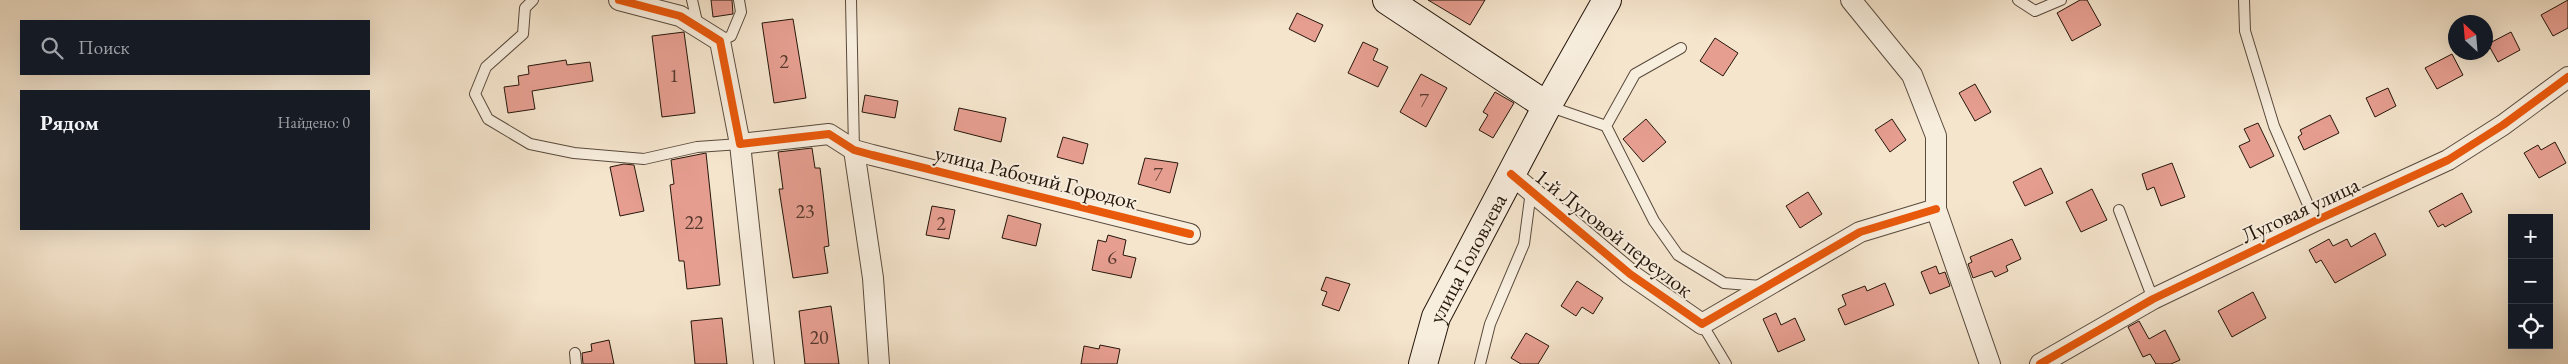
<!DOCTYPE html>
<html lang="ru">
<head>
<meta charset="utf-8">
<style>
	body { margin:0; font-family:"EB Garamond",serif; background:#242831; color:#f1f3f6 }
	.controls { position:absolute; right:15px; bottom:15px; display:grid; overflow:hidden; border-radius:0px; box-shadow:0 5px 20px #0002 }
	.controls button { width:45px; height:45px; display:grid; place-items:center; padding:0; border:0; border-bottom:1px solid #363941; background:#171b24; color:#f1f3f6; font:25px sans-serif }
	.compass { position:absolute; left:2448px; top:15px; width:45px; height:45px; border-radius:50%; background:#171b24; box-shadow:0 5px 20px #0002; rotate:334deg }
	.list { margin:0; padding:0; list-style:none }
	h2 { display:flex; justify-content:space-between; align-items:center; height:65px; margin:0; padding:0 20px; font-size:21px }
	h2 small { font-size:16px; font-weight:400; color:#9ea1a6 }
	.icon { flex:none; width:28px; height:28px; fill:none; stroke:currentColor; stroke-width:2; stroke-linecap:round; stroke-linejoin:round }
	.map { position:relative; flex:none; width:2568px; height:364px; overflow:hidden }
	.search { position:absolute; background:#171b24; box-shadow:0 5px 20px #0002; left:20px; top:20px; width:350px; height:55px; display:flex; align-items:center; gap:12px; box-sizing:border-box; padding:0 18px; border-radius:0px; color:#9ea1a6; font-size:19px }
	.panel { position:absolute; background:#171b24; box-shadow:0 5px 20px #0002; left:20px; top:90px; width:350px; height:140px; border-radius:0px }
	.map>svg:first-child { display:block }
</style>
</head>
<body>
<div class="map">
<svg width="2568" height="364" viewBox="0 0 2568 364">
	<rect width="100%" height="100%" fill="#f5e5cd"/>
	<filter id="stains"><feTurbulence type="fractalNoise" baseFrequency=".004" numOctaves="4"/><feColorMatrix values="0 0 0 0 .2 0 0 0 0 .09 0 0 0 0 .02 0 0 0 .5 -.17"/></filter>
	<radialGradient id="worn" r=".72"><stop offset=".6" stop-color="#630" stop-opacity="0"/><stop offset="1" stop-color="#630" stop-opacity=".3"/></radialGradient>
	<g fill="#e69e90" stroke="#25160b">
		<path d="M711,0H732L733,14L713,17Z"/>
		<path d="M1428,0H1485L1470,25Z"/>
		<path d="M2080,0H2087L2101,25L2072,41L2057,13Z"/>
		<path d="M2568,0V28L2553,36L2541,15Z"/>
		<path d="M1297,13L1323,25L1315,42L1289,29Z"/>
		<path d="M793,19L806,98L774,103L762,23Z"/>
		<path d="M684,32L695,113L662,117L652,36Z"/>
		<path d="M2511,32L2520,50L2498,62L2488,44Z"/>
		<path d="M1715,38L1738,53L1723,76L1700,61Z"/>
		<path d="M1363,42L1378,49L1373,60L1388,67L1378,87L1348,73Z"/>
		<path d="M2452,54L2463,75L2437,89L2425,68Z"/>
		<path d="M566,60L567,65L590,62L593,81L532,91L535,109L508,113L504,87L519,85L518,76L529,74L528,66Z"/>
		<path d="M1421,74L1447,88L1426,127L1400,112Z"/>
		<path d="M1975,84L1991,112L1975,121L1959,93Z"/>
		<path d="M2388,88L2396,106L2375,117L2366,98Z"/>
		<path d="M1495,92L1514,103L1493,138L1479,130L1488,115L1483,112Z"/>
		<path d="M865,95L898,101L895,118L862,112Z"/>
		<path d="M959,108L1006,118L1001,142L954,130Z"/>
		<path d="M2330,115L2339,133L2304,150L2298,137L2302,134L2300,130Z"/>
		<path d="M1646,119L1666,142L1643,162L1623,139Z"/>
		<path d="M1892,119L1906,140L1890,152L1875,130Z"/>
		<path d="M2258,123L2274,156L2250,168L2239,146L2250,141L2244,129Z"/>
		<path d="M1063,137L1088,144L1083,164L1057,157Z"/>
		<path d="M2555,142L2566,163L2539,178L2524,153L2538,145L2541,150Z"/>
		<path d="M812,148L815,168H820L823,192L829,246L824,247L828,273L793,278L779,189H783L778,152Z"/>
		<path d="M706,153L720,285L687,289L684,261H679L670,185L674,184L671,160Z"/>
		<path d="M1145,158L1178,163L1170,193L1138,184Z"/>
		<path d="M2172,163L2185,197L2161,206L2154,187L2147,190L2142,174Z"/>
		<path d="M624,164L634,165L644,211L620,216L610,167Z"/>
		<path d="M2041,168L2053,193L2025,206L2013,182Z"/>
		<path d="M2092,189L2107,220L2081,232L2066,202Z"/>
		<path d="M1808,192L1822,214L1800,228L1786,206Z"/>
		<path d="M2462,193L2472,212L2445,227L2443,224L2438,227L2429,211Z"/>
		<path d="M932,206L955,210L949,239L926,235Z"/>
		<path d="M1008,215L1041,224L1036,246L1002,238Z"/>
		<path d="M2375,233L2386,255L2335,283L2321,260L2316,263L2309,250L2329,239L2333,246L2347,239L2351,247Z"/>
		<path d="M1108,235L1126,240L1123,255L1136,258L1131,278L1092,270L1098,240L1106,242Z"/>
		<path d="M2012,239L2021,259L2006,266L2008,271L1995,277L1992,271L1973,278L1968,264L1972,262L1970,257Z"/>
		<path d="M1936,266L1939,274L1945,272L1950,286L1930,294L1921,272Z"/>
		<path d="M1326,277L1350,284L1339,311L1322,305L1327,292L1321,290Z"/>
		<path d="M1577,281L1603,298L1593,314L1582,307L1576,316L1561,306Z"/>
		<path d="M1885,283L1894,305L1845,325L1838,309L1846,305L1842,295L1865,286L1867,291Z"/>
		<path d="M2253,292L2266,318L2232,337L2218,311Z"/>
		<path d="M831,306L839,364H805L799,311Z"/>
		<path d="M1776,313L1781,325L1795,318L1805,340L1778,352L1763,319Z"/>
		<path d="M722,318L727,364H695L691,321Z"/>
		<path d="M2139,321L2149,339L2165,330L2180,360L2171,364H2156L2150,354L2143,357L2128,327Z"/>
		<path d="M1526,333L1549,346L1538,364H1521L1511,358Z"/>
		<path d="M609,340L614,364H583L582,353L592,351L591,344Z"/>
		<path d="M1100,345L1120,349L1117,364H1081L1084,346L1099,349Z"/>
	</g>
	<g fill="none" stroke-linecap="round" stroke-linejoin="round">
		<g stroke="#594a3c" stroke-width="12">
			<g id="service">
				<path d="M533,0L525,8L523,34L486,67L475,94L488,119L530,144L574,153L644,159L697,147L740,144"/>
				<path d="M692,0L698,26"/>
				<path d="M851,0L854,150"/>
				<path d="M2018,0L2035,11L2061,0"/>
				<path d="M2244,0L2245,31L2274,126L2315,221"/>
				<path d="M720,41L731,36L741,12L739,0"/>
				<path d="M1681,48L1635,74L1606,126L1654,221L1678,255L1724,283L1761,286"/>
				<path d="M1548,106L1606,126"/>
				<path d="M2119,210L2153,299"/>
				<path d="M1702,324L1726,364"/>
				<path d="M575,353L576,364"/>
				<path d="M1480,364L1490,324L1524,244L1531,191"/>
			</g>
		</g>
		<g stroke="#594a3c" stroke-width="22">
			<g id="minor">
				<path d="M619,0L680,16L720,41L740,144L829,134L854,150L872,155L1190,234"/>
				<path d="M1851,0L1912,75L1936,136V209L1990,364"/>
				<path d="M740,144L764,364"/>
				<path d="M854,150L873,278L879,364"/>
				<path d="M1511,174L1630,274L1702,324L1860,232L1936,209"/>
				<path d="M2040,364L2153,299L2315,221L2448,160L2503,125L2568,77"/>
			</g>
		</g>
		<g stroke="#25160b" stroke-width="30">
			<g id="secondary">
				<path d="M1387,0L1547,106"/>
				<path id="s1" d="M1423,364L1436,317L1547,106L1607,0"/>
			</g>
		</g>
		<use href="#service" stroke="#f8eede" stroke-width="10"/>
		<use href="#minor" stroke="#f8eede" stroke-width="20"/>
		<use href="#secondary" stroke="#f8eede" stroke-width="28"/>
		<g stroke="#f8eede" stroke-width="11">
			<g id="cycleway">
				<path d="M619,0L680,16L720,41L740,144L829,134L854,150L872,155L1190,234"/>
				<path d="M1511,174L1630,274L1702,324L1860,232L1936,209"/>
				<path d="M2040,364L2153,299L2315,221L2448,160L2503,125L2568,77"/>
			</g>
		</g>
		<use href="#cycleway" stroke="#e8590c" stroke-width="8"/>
	</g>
	<g text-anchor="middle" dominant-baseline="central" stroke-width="4" stroke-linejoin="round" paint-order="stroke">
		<g font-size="20" fill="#55382c">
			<text x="784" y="61">2</text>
			<text x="674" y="75">1</text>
			<text x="1424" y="100">7</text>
			<text x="1158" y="174">7</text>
			<text x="805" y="211">23</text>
			<text x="694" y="222">22</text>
			<text x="941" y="223">2</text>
			<text x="1112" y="257">6</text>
			<text x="819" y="337">20</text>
		</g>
		<g font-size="22" fill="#25160b" stroke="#f8eede">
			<text transform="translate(1036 177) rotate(14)">улица Рабочий Городок</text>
			<text transform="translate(2300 210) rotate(-25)">Луговая улица</text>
			<text transform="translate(1614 233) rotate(38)">1-й Луговой переулок</text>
			<text stroke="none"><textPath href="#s1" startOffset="115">улица Головлева</textPath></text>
		</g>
	</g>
	<rect width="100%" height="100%" filter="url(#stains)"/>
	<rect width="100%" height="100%" fill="url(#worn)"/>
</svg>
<div class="controls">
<button>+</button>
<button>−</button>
<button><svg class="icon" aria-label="locate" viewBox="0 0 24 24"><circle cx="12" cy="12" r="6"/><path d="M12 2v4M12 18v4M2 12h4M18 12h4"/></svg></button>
</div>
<svg class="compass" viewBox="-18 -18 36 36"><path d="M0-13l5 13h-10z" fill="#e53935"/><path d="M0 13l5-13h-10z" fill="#9ea1a6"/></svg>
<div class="search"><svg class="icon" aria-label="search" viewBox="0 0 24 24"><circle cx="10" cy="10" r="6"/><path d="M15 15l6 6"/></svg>Поиск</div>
<section class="panel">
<h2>Рядом<small>Найдено: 0</small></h2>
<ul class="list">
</ul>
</section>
</div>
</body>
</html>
